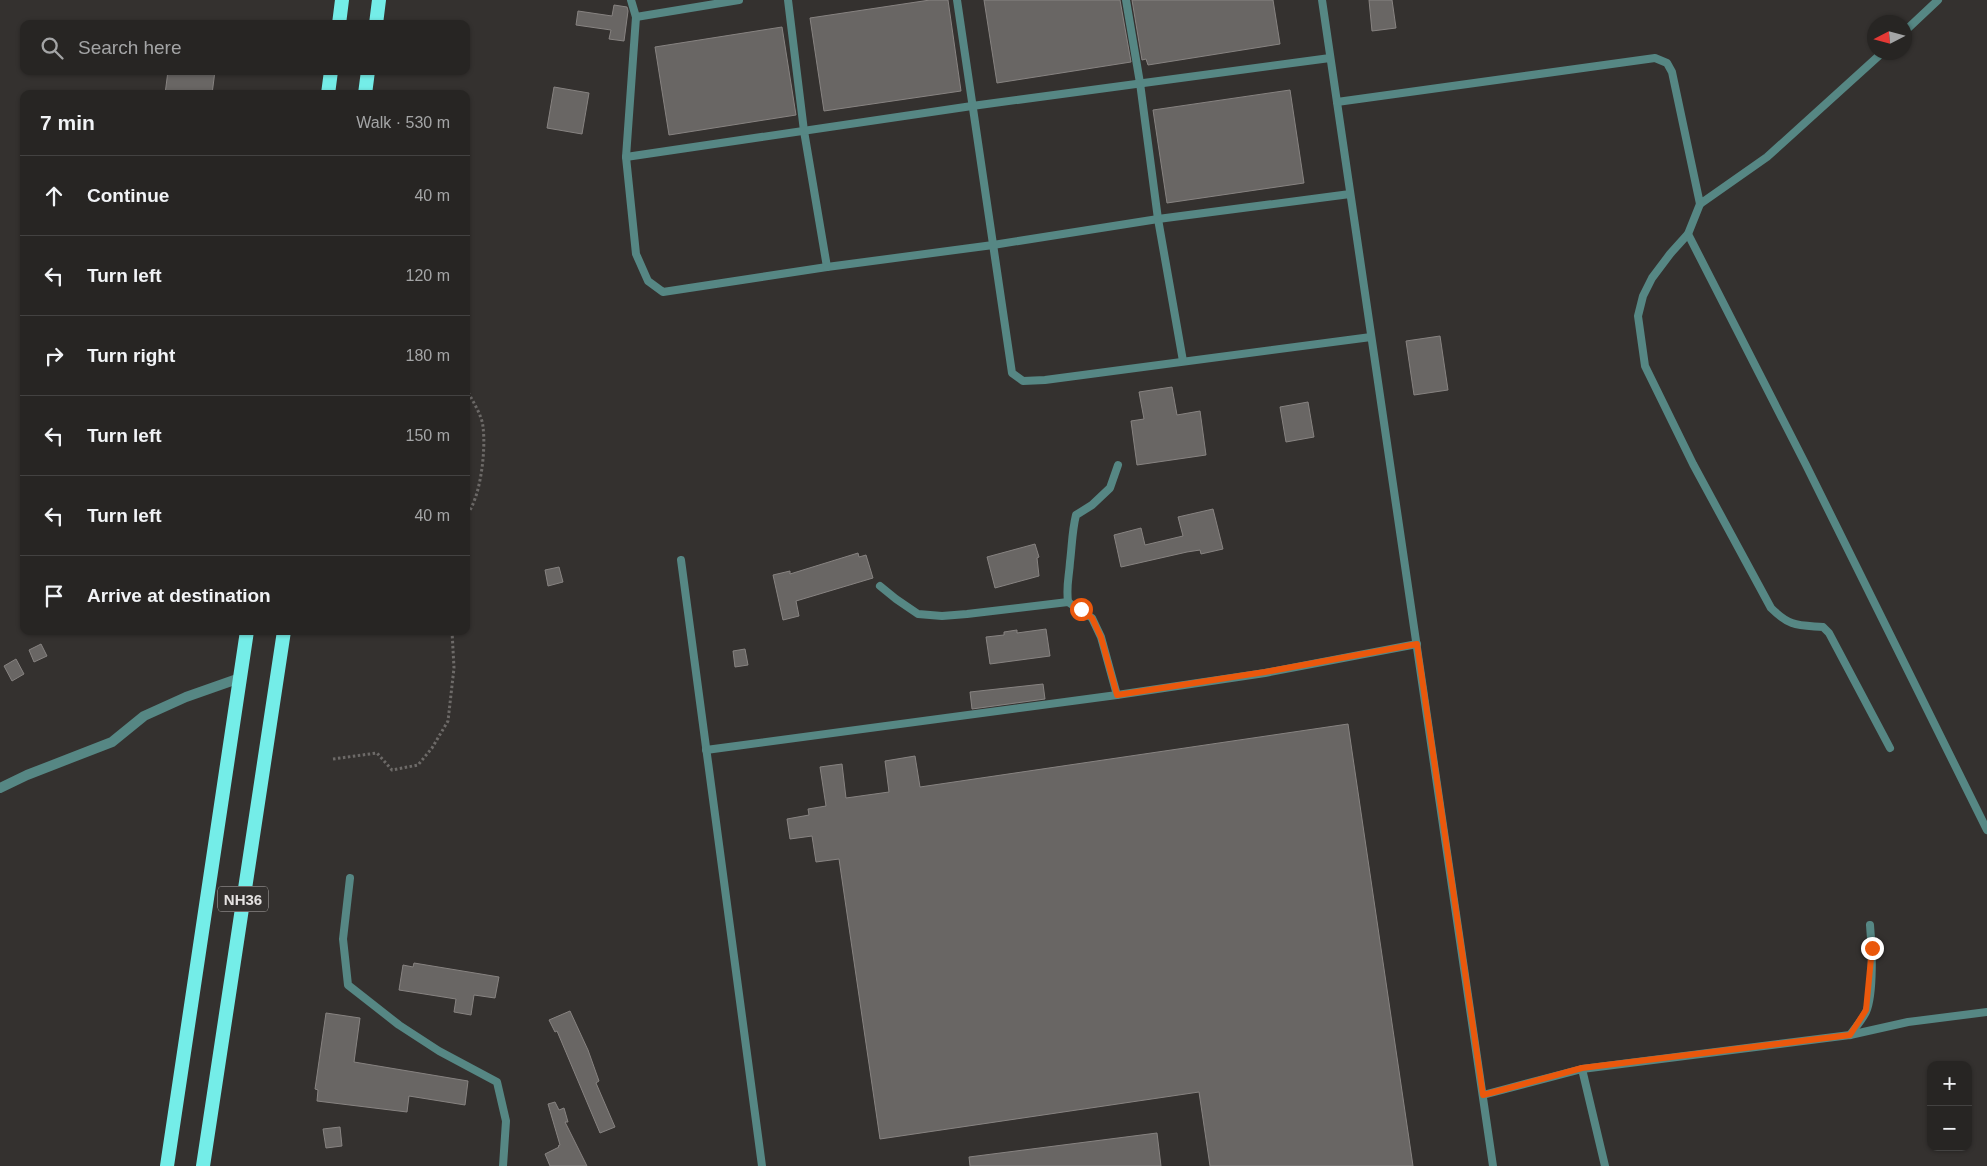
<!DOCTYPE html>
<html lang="en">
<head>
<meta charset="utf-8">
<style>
	body { margin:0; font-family:Helvetica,sans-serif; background:#2f2d2b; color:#f1f3f6 }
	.controls { position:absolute; right:15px; bottom:15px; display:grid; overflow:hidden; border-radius:10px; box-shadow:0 1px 4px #0004 }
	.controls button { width:45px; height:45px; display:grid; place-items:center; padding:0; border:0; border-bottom:1px solid #434241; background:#272523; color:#f1f3f6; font:25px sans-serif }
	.compass { position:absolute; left:1867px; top:15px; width:45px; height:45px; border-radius:50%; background:#272523; box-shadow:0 1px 4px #0004; rotate:264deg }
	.stop { position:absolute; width:15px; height:15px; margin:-11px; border:4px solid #ea580c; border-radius:50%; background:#fff }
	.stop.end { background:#ea580c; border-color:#fff; box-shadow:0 1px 5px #0008 }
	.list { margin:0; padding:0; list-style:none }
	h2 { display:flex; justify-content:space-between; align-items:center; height:65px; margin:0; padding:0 20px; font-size:21px }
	h2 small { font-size:16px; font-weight:400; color:#a4a5a6 }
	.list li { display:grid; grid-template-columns:32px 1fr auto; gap:15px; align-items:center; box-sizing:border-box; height:80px; padding:0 20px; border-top:1px solid #434241 }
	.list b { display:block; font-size:19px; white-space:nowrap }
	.list em { font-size:16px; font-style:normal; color:#a4a5a6 }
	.icon { flex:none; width:28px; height:28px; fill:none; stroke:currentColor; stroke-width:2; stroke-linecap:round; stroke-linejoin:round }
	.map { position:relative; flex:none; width:1987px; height:1166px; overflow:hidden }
	.search { position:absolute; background:#272523; box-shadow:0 1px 4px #0004; left:20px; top:20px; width:450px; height:55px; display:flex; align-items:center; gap:12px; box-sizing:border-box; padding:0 18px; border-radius:10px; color:#a4a5a6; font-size:19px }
	.panel { position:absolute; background:#272523; box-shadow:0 1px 4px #0004; left:20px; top:90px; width:450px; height:545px; border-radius:10px }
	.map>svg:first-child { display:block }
</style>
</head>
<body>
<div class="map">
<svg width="1987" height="1166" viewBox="0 0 1987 1166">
	<rect width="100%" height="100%" fill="#34312f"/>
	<g fill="#696664" stroke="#878381">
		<path d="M930,0H948L961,91L824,111L810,18Z"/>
		<path d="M984,0H1120L1131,62L997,83Z"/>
		<path d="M1132,0H1273L1280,44L1148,65L1146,59L1142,60Z"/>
		<path d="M1369,0H1392L1396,28L1372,31Z"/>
		<path d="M614,5L627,7L628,11L624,41L609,39L611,30L576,25L578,11L612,16Z"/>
		<path d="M782,27L796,115L669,135L655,47Z"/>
		<path d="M168,71H215L212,94H165Z"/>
		<path d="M554,87L589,93L582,134L547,128Z"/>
		<path d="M1290,90L1304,183L1167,203L1153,110Z"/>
		<path d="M1440,336L1448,390L1414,395L1406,341Z"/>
		<path d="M1172,387L1177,415L1200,411L1206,455L1137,465L1131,421L1144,419L1139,392Z"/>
		<path d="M1308,402L1314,437L1286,442L1280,407Z"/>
		<path d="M1213,509L1223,549L1201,554L1200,550L1187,552L1121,567L1114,535L1141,528L1145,545L1183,536L1178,517Z"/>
		<path d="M1035,544L1039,557L1037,558L1039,576L995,588L987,557Z"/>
		<path d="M858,553L859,557L866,555L873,578L796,601L799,616L783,620L773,575L790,571V574Z"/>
		<path d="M559,567L563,582L548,586L545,570Z"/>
		<path d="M1046,629L1050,656L990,664L986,637L1004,635V632L1017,630V633Z"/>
		<path d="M41,644L47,656L34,662L29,650Z"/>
		<path d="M745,649L748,665L735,667L733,651Z"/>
		<path d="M16,659L24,674L12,681L4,666Z"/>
		<path d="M1043,684L1045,699L972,709L970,692Z"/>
		<path d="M1348,724L1413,1166H1210L1199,1092L880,1139L839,859L816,862L812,836L790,839L787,819L809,815L808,809L826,806L820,767L842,764L846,798L889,792L885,761L915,756L920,787Z"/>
		<path d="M414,963L499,977L495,998L474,995L471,1015L454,1012L456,999L399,990L403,965L413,967Z"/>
		<path d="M570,1011L588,1050L599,1081L596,1083L615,1127L600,1133L557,1031L555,1032L549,1020Z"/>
		<path d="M326,1013L360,1018L354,1062L468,1081L465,1105L409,1096L407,1112L317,1101L318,1090L315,1089Z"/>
		<path d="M555,1102L559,1110L564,1108L568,1122H565L587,1166H550L545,1154L559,1147L558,1146L560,1145L548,1104Z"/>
		<path d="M340,1127L342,1146L326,1148L323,1129Z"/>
		<path d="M1157,1133L1161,1166H970L969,1157Z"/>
	</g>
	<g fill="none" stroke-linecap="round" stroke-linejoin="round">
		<g stroke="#6d6a68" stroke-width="3" stroke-dasharray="2.5 2.5" stroke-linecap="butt">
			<path d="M466,388C471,399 482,414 483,427C486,449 481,498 466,516"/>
			<path d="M333,759L377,753L392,770L418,765L432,748L448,721L454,668L452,631"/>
		</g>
		<g stroke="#568784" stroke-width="8">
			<path d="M631,0L636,17L626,157L636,254L648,281L663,292L827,267L993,245L1158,219L1350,194"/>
			<path d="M788,0L804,131L827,267"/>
			<path d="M957,0L1012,373L1023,381L1045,380L1371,337"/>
			<path d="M1126,0L1140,83L1158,219L1183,361"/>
			<path d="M1322,0L1493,1166"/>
			<path d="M636,17L739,0"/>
			<path d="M1904,32L1938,0"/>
			<path d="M1337,102L1655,58L1667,63L1672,72L1700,204L1767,157L1883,52"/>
			<path d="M626,157L972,106L1330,58"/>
			<path d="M1700,204L1688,234L1670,254L1652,278L1643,296L1638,316L1645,366L1693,464L1771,608C1790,627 1798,625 1823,627L1829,633L1890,748"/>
			<path d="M1688,234L1806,465L1987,830"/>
			<path d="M681,560L762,1166"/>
			<path d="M880,586L896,599L918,614L942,616L967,614L1068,602L1092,618L1101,637L1117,695"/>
			<path d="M1068,602C1066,585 1069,578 1070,562C1072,546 1072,531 1076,515L1092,505L1110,488L1118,465"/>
			<path d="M706,750L1117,695L1265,673L1417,644"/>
			<path d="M350,878L343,939L348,985L399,1025L439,1051L497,1082L506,1121L503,1166"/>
			<path d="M1850,1035C1855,1028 1862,1020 1866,1012C1874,994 1872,945 1870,925"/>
			<path d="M1582,1069L1850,1035L1908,1022L1987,1012"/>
			<path d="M1483,1095L1582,1069L1605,1166"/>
		</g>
		<path stroke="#568784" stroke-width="10" d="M0,788L27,775L112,742L144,716L186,697L240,678"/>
		<g stroke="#74ede8" stroke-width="14">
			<path d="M339,24L342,0"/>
			<path d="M376,24L379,0"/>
			<path d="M328,94L331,71"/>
			<path d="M365,94L368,71"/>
			<path d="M167,1166L247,631"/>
			<path d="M203,1166L284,631"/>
		</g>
	</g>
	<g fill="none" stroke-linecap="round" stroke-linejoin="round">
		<path stroke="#ea580c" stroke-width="6" d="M1081,609L1092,618L1101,637L1117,695L1265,672L1417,644L1483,1095L1582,1068L1850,1035L1866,1010L1872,948"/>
	</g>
	<g text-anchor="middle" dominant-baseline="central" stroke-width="4" stroke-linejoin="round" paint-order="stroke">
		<rect fill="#34312f" stroke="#b0adac" stroke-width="1" x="218" y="886.5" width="50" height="25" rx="4"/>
		<g font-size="15" font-weight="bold" fill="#e5e2e1">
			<text x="243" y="899">NH36</text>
		</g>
	</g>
</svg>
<div class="controls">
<button>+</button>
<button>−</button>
</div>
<svg class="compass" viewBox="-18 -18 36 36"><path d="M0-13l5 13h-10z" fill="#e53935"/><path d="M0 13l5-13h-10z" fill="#a4a5a6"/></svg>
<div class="stop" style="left:1081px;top:609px"></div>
<div class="stop end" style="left:1872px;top:948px"></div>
<div class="search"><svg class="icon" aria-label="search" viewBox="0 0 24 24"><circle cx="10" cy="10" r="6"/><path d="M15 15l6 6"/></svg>Search here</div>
<section class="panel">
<h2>7 min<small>Walk · 530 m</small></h2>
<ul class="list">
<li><svg class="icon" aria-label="ahead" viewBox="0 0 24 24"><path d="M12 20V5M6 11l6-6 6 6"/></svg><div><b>Continue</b></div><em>40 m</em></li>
<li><svg class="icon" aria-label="left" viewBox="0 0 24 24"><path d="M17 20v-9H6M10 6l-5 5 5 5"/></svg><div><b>Turn left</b></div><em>120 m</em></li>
<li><svg class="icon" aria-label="right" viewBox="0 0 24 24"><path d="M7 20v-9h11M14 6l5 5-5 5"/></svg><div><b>Turn right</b></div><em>180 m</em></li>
<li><svg class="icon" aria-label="left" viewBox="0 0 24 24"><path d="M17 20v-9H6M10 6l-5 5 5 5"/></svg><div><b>Turn left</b></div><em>150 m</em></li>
<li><svg class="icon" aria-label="left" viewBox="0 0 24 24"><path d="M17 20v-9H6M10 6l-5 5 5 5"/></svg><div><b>Turn left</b></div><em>40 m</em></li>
<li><svg class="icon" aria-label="arrive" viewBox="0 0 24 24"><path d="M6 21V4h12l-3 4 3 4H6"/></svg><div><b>Arrive at destination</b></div></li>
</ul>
</section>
</div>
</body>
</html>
